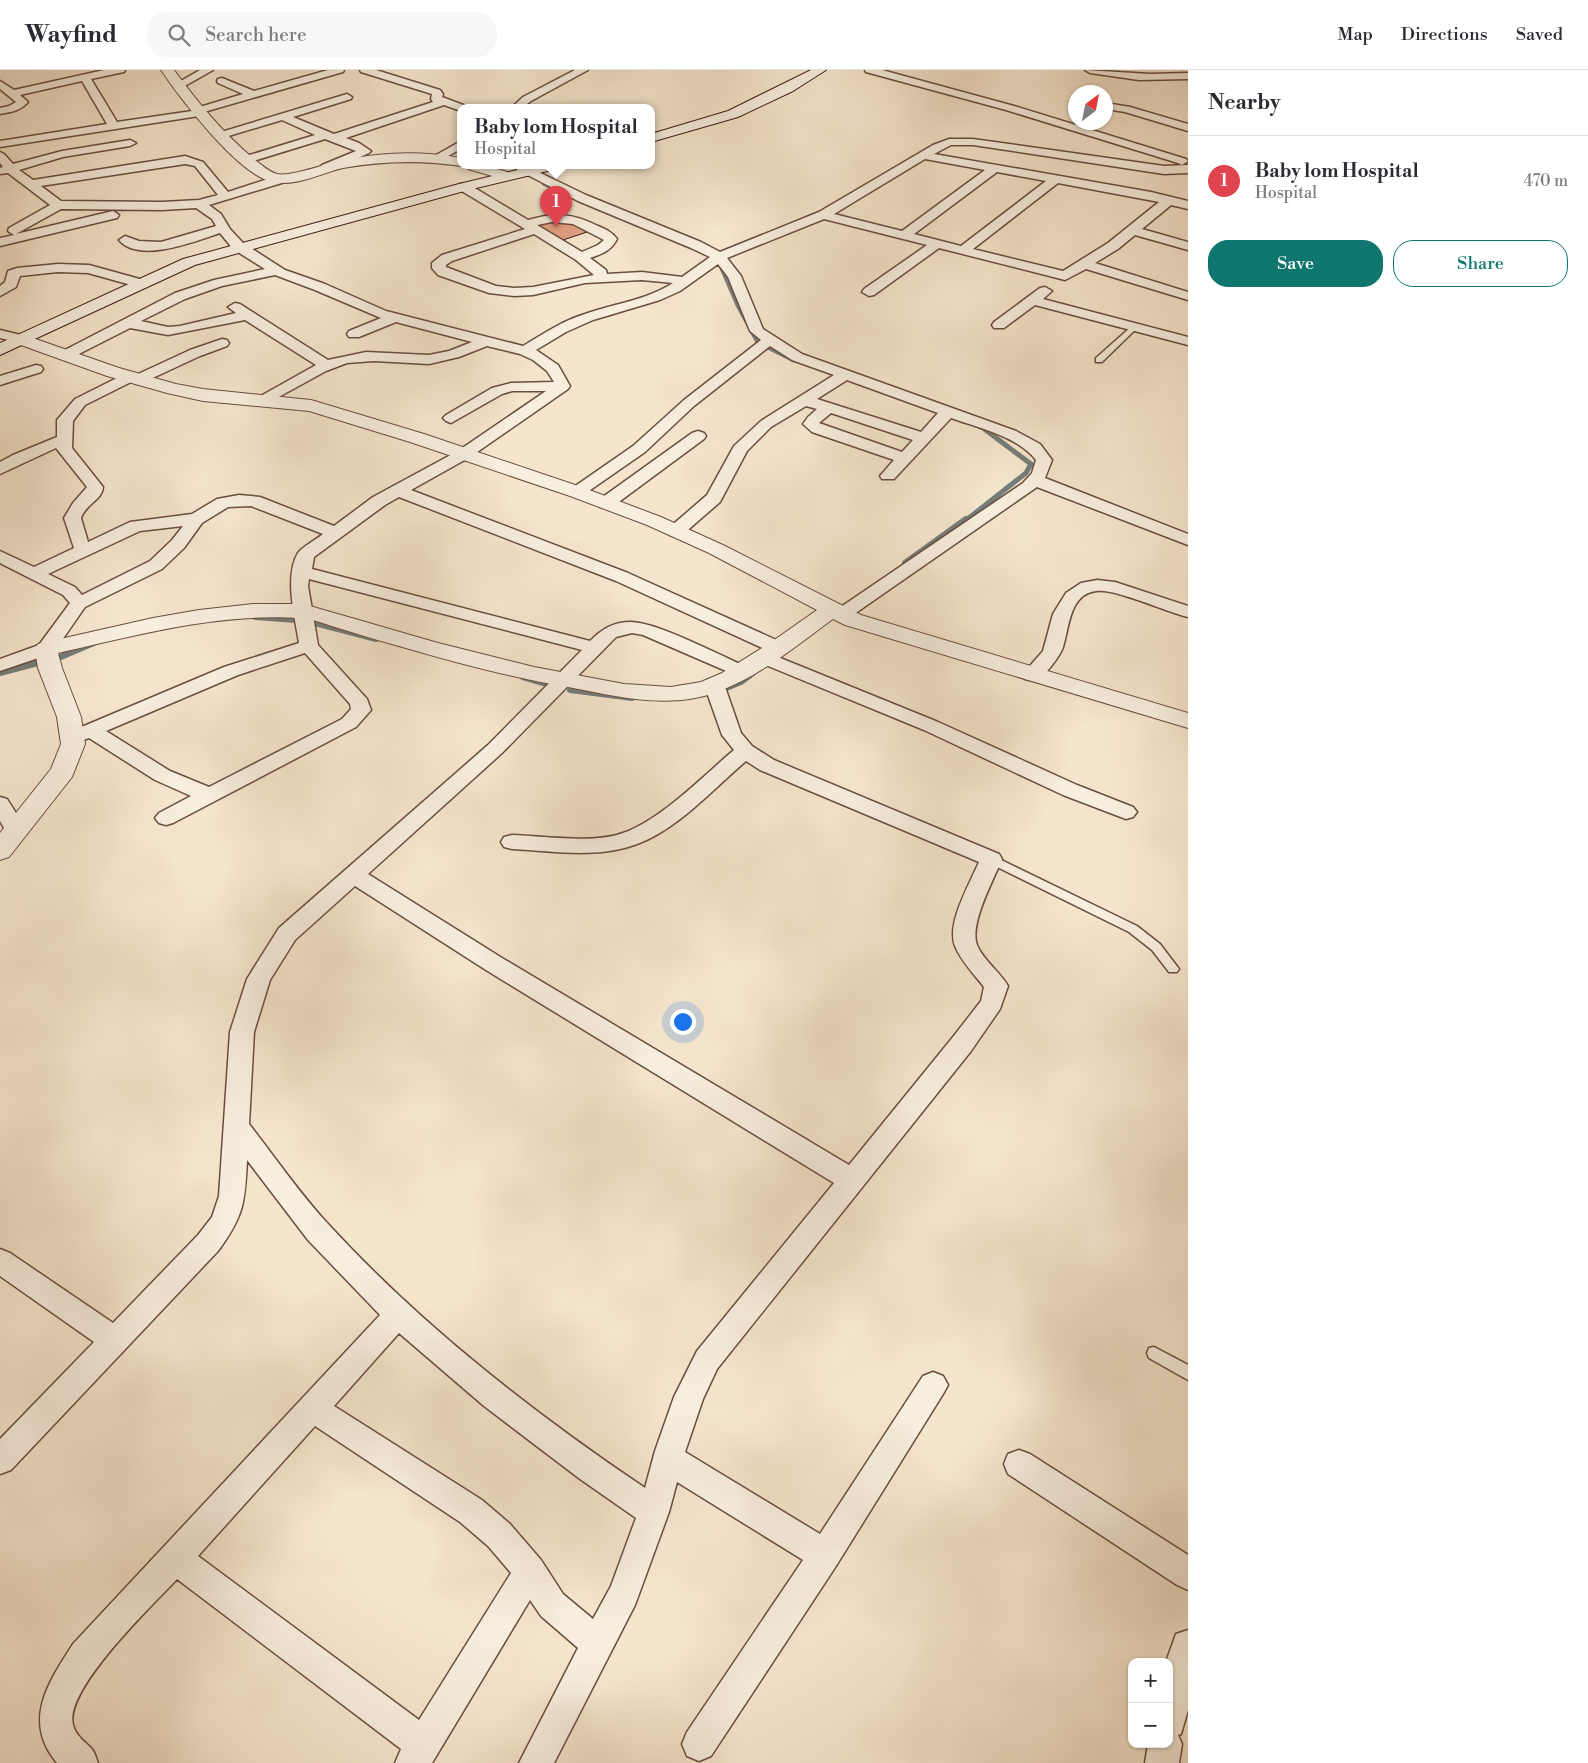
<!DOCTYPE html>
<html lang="en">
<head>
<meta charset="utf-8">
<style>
	body { margin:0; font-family:"Libre Bodoni",serif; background:#f7f7f7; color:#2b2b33 }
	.controls { position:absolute; right:15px; bottom:15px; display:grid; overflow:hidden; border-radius:10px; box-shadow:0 1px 4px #0004 }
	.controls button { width:45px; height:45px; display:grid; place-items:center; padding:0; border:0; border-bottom:1px solid #e1e1e2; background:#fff; color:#2b2b33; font:25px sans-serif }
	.compass { position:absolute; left:1068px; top:15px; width:45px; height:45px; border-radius:50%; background:#fff; box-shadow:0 1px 4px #0004; rotate:32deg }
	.you { position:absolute; left:682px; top:951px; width:18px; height:18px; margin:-12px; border:4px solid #fff; border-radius:50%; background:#1a73e8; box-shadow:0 0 0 8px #1a73e833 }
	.badge { display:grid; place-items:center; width:32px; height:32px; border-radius:50%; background:#0f766e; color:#fff; font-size:16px; font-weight:700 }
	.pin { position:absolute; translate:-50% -41px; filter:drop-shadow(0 1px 2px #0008) }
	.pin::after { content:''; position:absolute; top:26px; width:18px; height:15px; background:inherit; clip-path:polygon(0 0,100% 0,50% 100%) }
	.popup { position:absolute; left:457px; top:34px; width:198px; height:65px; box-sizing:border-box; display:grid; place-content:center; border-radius:10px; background:#fff; filter:drop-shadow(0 1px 4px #0005); font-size:16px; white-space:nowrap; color:#7c7c81 }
	.popup b { font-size:19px; color:#2b2b33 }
	.popup::after { content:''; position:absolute; left:50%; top:100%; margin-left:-10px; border:10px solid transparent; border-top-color:#fff }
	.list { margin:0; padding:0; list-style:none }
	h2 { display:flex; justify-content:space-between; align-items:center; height:65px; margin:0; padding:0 20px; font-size:21px }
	h2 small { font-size:16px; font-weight:400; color:#7c7c81 }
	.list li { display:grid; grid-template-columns:32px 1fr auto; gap:15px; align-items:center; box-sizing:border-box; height:90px; padding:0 20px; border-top:1px solid #e1e1e2 }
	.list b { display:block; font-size:19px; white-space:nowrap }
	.list p { margin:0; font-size:16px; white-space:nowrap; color:#7c7c81 }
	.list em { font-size:16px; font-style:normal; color:#7c7c81 }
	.actions { display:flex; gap:10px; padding:15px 20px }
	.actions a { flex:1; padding:11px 0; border:1px solid #0f766e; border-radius:20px; text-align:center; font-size:18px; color:#0f766e }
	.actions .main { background:#0f766e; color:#fff }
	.icon { flex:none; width:28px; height:28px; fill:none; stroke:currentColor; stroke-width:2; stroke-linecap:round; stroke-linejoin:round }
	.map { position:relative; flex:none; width:1188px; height:1693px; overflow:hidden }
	header { display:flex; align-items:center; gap:30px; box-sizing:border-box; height:70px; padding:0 25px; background:#fff; border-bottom:1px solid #e1e1e2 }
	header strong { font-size:24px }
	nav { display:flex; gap:28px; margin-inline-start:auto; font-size:18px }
	.search { width:350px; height:45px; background:#f7f7f7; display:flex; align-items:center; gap:12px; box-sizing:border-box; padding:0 18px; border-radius:20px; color:#7c7c81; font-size:19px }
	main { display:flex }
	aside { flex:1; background:#fff }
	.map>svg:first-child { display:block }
</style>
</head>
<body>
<header>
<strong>Wayfind</strong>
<div class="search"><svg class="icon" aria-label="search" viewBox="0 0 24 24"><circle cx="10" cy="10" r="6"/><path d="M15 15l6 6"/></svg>Search here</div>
<nav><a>Map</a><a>Directions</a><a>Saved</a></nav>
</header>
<main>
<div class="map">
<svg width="1188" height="1693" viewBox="0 0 1188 1693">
	<rect width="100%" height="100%" fill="#f5e5cd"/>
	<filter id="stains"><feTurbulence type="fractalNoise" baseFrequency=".004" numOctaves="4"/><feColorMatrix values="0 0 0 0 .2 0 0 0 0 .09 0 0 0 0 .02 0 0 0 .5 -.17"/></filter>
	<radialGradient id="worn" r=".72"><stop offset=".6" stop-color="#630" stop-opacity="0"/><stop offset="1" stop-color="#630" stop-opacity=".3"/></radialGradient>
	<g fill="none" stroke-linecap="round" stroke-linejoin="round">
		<g stroke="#757d78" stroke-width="4">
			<path d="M544,114L558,120"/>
			<path d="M720,193L723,199"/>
		</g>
		<g stroke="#757d78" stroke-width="5">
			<path d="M722,198L738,235L758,272"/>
			<path d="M768,277L794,290"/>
			<path d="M965,451L1026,403L1031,394L983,358L976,355"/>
		</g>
		<g stroke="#757d78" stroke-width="6">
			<path d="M905,493L966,449"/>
			<path d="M255,547L296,550"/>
			<path d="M315,553L376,569"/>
			<path d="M56,589L94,573"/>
			<path d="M0,603L38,593"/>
			<path d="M523,607L550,615"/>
			<path d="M724,619L741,612L753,603"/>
			<path d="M570,620L632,628"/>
		</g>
	</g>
	<path fill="#e29f82" stroke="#3a1b10" d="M563,147L590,161L563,170L536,155Z"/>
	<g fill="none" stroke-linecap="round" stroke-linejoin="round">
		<g stroke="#694e3f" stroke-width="3">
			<g id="service">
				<path d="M1132,256L1138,257L1102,292H1096V288Z"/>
				<path d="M991,785L1137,856L1160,874L1179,899L1177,902H1169L1152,880L1129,862L987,792L986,789L987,786Z"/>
				<path d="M1154,1277L1188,1295V1310L1149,1288L1147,1283L1149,1278Z"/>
			</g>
		</g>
		<g stroke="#694e3f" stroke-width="3">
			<g id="minor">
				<path d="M104,0H125L124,2L91,9L117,52L192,41L193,39L243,24L218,13L217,11L218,9L222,8L254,21L328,0H344L343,2L204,42L203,45L199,46L0,77V71L107,54L82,11L20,25L28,32C20,41 11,42 0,44V38L9,36L16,32L0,19V11L14,20Z"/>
				<path d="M200,0H213L183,17L179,18L174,15Z"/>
				<path d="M360,0H376L440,20L443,24L442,27L466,36L467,38H461V41L444,35L346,68L359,73L371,81L369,83L326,102L320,98L322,95L356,81L325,69L247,93L243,91L241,89L243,87L315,65L282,50L222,68L216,65L218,63L347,24L352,27L351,29L293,47L334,64L433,32L431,29L432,24L361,2Z"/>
				<path d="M575,0H588L531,31L522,38H511L523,27Z"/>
				<path d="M865,0H882L1014,36L1186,89L1188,91L1182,95L1178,93L1006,40L866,2Z"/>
				<path d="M1085,0L1150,4L1188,3V9L1139,10L1090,3Z"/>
				<path d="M1106,33L1130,37L1188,54V61L1125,42L1106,39Z"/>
				<path d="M949,69H973L1164,96L1188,95V103L1164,104L973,75H951L934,84L1151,122L1188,131V139L1171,135L1142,159L1188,172V180L1135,165L1118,179L1095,193L1188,222V230L1086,199L1065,210L939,178L874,225L869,226L862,222L864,219L927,175L824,149L727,188L741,206L763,259L802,284L1016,361L1040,374L1052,390L1045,408L1188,464V475L1037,417L847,549L841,550L835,549L832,545L835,541L1023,413L1032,403L1036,390C1017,366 979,358 951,348L894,409H882L880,406L894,390L812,362L803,354L808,347L817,339L806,336L771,357L747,381L720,432L682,465H670L667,461L670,457L707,425L734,376L761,351L834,305L792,290L770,276L694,336L645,382L583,425H571L569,422L571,419L633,376L684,330L761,270L750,261L728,207L718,194L680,221L660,230L593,250L566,262L536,280L558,295L570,316L568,319L470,387L411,420L628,503L785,574L787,578L785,582L778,584L771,582L616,511L399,427L385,435L314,487L312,499L590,571C602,559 613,552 631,552C657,552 721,586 747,597L750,601L747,605L740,607L643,565L632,563L616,567L502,683L368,804L502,888L849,1095L953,967L981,931L984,917C974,904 961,891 955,876C946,854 970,813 979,792L760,700L746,691C714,718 677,760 637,774C598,789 553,781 512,779L504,777L501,772L504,767L512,765C543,766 595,774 623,763C661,750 703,706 734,680L722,665L704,614L707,610L714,608L721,610L724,614L741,663L752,676L774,690L999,784L1002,789C994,809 969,854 977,875C983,890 1000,902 1008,916L1000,939L971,981L717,1299L703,1329L685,1382L820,1464L923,1306L933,1302L943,1306L948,1315L943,1324L836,1496L711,1686L699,1691L687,1686L682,1674L687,1662L803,1490L677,1412L669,1442L635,1535L554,1693H519L578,1578L541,1546L530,1530L432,1693H395L401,1679L177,1509C152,1536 64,1619 73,1655C76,1666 85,1672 92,1679C95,1683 96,1688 98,1693H57C22,1651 48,1613 73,1574L380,1245L308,1170L247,1090C245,1132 244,1146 218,1181L11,1400L0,1404V1369L94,1272L0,1206V1179L10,1183L113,1253L198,1165L212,1147L219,1126L230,962L247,909L279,858L488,675L582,580L309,509L308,516L318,575L367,629L371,640L356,657L173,753L166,755L159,753L155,748L159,743L191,726L155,710L89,668L72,674L65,672L62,668L65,664L224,597L299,573C295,548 284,506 298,483C303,476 316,470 323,464L251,436L228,437L202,453L184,478L162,499L85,537L53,583L0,601V589L39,575L70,533L63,525L0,493V481L34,497L74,478L64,448L73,433L87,417L56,378L0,404V392L13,385L57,367V350L75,329L125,304L130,303L136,305L190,280L222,269L227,270L229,273L227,276L200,286L144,312L139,313L133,311L85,335L73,351L72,378L103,417C103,429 85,435 81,448L88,472L130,452L192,444L217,429L239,425L260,427L334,456L373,427L458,381L546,321H512L502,324L451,353L446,351L443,348L446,345L492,318L511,313L554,312L547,301L533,290L520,284L487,276L459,287L429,294L374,291L347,293L326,301L264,335L259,333L256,330L259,327L316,295L245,250L168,265L130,258L71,288H61L59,285L61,282L175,223L214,210L265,199L233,179L220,163C196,171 139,194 119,170L125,166L139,171L161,172L216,156L212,149L196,138L162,140L61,139L16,164L113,141L119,145L117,148L0,176V168L14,165L8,161L9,158L50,135L8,103L0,104V98L3,97L0,93V82L4,84L13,94L62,81L130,70L136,73L130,76L63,87L19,100L33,110L185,86L203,92L228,122L277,106H285L287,109L285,112L209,135L221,144L230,159L243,173L285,200L325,214L386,241L523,276C543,264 562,251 585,244C613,234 647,230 673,213L642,210L585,213L533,225L514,226L489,223L438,205L432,198V193L442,185L525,159L460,120L458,117L460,114H468L528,150C554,142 573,143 598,156C605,159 612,162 617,169C612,180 602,184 590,188L606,200L607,204L642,202L682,207L710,187L691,178L578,131L516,99L518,96H526L586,125L701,172L720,182L819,142L933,75ZM925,89L985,100L902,161L834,144ZM185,94L195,96L218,125L199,130L162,132L61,131L41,116ZM997,102L1046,111L961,176L914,164ZM1058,113L1159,132L1108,173L1063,201L973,179ZM552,152L573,154L604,170L598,175L582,182L537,155ZM534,164L576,190L594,205L533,217L514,218L496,216L446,197V195L452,191ZM275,205L315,220L381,248L349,261L347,264L349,267H359L396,252L472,272L449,281L429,285L366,282L328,290L240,234L235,233L228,237L236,243L180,256L168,257L141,251L185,229L222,216ZM847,310L938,343L921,362L817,329ZM831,343L913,370L902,382L819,353ZM183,456L172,470L150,491L82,525L75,517L48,504L140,461ZM305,583L350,634L351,639L342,649L209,717L170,701L106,661L238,605ZM355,816L486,900L834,1113L697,1281L674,1327L655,1381L645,1418C531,1341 422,1256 329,1155C300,1124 275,1087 249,1054L254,962L270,910L295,870ZM399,1263L484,1336L580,1409L636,1448L611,1516L593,1549L563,1524L541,1490L510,1454L482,1430L334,1336ZM315,1356L460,1452L488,1476L511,1503L419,1650L198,1486Z"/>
				<path d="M461,71V79L437,92L431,88Z"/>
				<path d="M58,194L89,195L147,211L149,214L142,218L88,203L58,202L20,206L16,217L0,226V216L5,212L8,201L17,198Z"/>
				<path d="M1045,217L1052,221L1043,229L1188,267V275L1035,235L1004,258H994L992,255L994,252L1040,218Z"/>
				<path d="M0,260L29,267L31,270L29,273L24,274L0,268Z"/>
				<path d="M36,295L41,296L43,299L41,302L0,315V306Z"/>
				<path d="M698,361L704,363L706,366L704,369L612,437H600L598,433L600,429L692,363Z"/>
				<path d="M1097,510L1115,512L1188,536V547C1166,542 1115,518 1096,521C1069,524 1069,559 1063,577C1061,585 1044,607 1037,610C1032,611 1029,610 1025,609L1022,605L1043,581L1053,544L1066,523L1081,513Z"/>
				<path d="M763,581L938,652L1077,715L1133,737L1137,742L1133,747L1126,749L1063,725L924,660L756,591L754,587L756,583Z"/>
				<path d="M0,727L7,729L27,760L24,765L16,767L8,765L0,751Z"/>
				<path d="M1019,1380L1030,1384L1188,1485V1520L1177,1515L1008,1404L1004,1394L1008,1384Z"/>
				<path d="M1188,1560V1640L1181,1664L1178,1665L1182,1674L1179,1693H1145L1148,1674H1169V1592H1166L1176,1564Z"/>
			</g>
		</g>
		<g stroke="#694e3f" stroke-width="2">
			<g id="tertiary">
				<path d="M161,0H174C199,34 222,62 255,90C262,95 269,102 277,104C292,107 327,93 344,90C383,82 422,81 461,88V96H463H461C421,90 383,91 343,98C321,103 296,117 273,112C239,106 180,28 161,0Z"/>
				<path d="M466,96H487L511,103L513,106L511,109L506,110L468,99Z"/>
				<path d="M24,265L119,298L176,314L203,319L311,330L424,364L584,418L661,447L723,475L861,545L1188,643V658L845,555L833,549C797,575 759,607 717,622C669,640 615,626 568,617C516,608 464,595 413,580C387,573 361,565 335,557C324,554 311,548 300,548C218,543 137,565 58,583L62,598L81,647L85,674L72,707L9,787L0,790V763L51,699L61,674L57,647L38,598L35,579L38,574L153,548L199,540L253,534H303L438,573L534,597L624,614L671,617L701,612L722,603L770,573L817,540L709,483L647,455L570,426L410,372L309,341L203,331L167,323L107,306L18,274L15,270L18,266Z"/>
			</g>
		</g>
		<g stroke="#3a1b10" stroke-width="2">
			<g id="secondary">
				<path d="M811,0H826L793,21L738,47L651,72V64L728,41Z"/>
				<path d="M534,96H558L556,99L468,120L195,195L0,285V273L183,189L459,114Z"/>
			</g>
		</g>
		<use href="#service" fill="#f8eede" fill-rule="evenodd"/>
		<use href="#minor" fill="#f8eede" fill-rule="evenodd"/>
		<use href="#tertiary" fill="#f8eede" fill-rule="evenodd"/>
		<use href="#secondary" fill="#f8eede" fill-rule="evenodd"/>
	</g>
	<rect width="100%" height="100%" filter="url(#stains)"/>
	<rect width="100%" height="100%" fill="url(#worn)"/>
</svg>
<div class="controls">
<button>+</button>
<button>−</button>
</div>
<svg class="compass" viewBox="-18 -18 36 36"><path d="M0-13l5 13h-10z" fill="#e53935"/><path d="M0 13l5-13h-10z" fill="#7c7c81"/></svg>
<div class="you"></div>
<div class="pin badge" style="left:556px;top:157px;background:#e0444e">1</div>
<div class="popup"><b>Baby lom Hospital</b>Hospital</div>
</div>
<aside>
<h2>Nearby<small></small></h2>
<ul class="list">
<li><span class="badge" style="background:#e0444e">1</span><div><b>Baby lom Hospital</b><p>Hospital</p></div><em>470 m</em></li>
</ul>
<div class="actions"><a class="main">Save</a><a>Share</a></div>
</aside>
</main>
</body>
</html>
